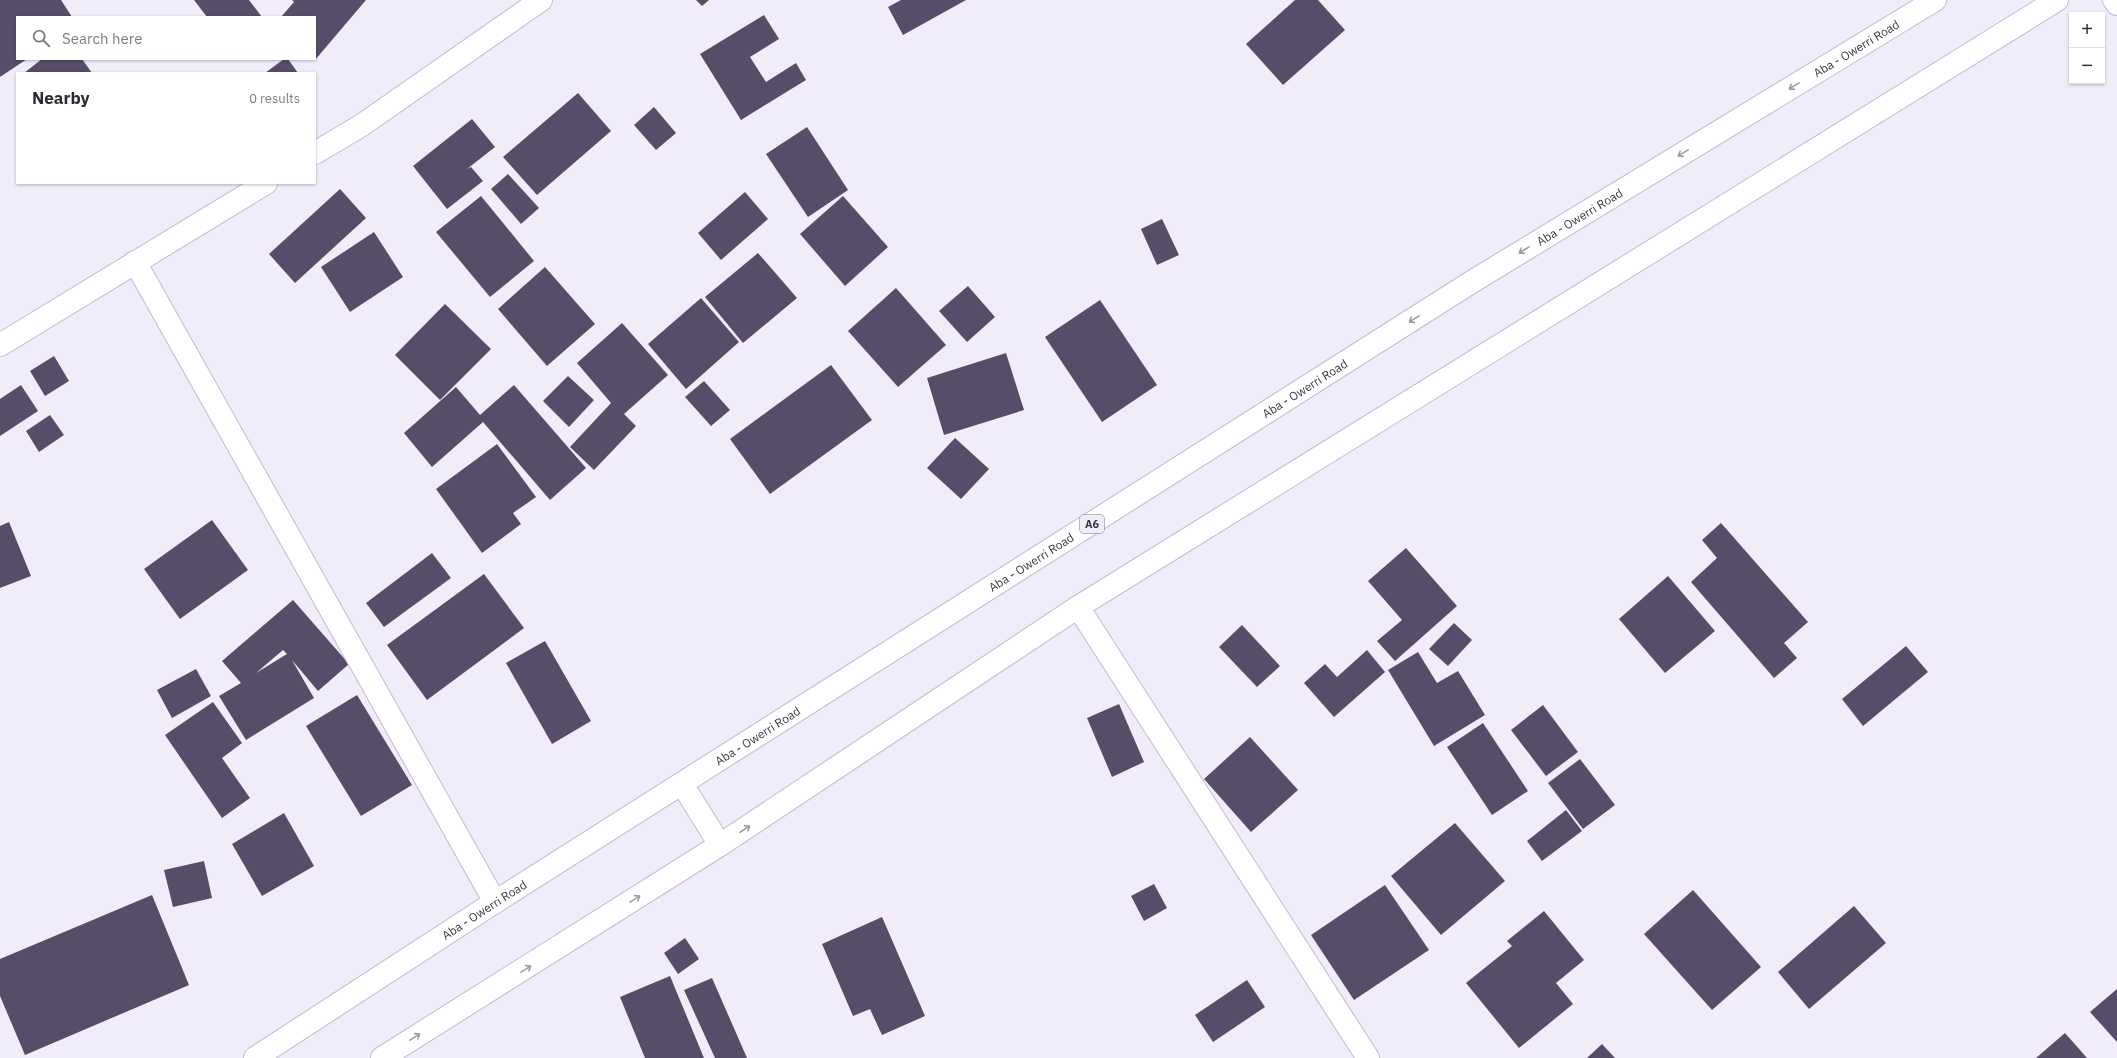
<!DOCTYPE html>
<html lang="en">
<head>
<meta charset="utf-8">
<style>
	body { margin:0; font-family:"IBM Plex Sans",sans-serif; background:#f7f7f7; color:#2b2b33 }
	.controls { position:absolute; right:12px; top:12px; display:grid; overflow:hidden; border-radius:0px; box-shadow:0 1px 3px #0004 }
	.controls button { width:36px; height:36px; display:grid; place-items:center; padding:0; border:0; border-bottom:1px solid #e1e1e2; background:#fff; color:#2b2b33; font:20px sans-serif }
	.list { margin:0; padding:0; list-style:none }
	h2 { display:flex; justify-content:space-between; align-items:center; height:52px; margin:0; padding:0 16px; font-size:17px }
	h2 small { font-size:13px; font-weight:400; color:#7c7c81 }
	.icon { flex:none; width:22px; height:22px; fill:none; stroke:currentColor; stroke-width:2; stroke-linecap:round; stroke-linejoin:round }
	.map { position:relative; flex:none; width:2117px; height:1058px; overflow:hidden }
	.search { position:absolute; background:#fff; box-shadow:0 1px 3px #0004; left:16px; top:16px; width:300px; height:44px; display:flex; align-items:center; gap:10px; box-sizing:border-box; padding:0 14px; border-radius:0px; color:#7c7c81; font-size:15px }
	.panel { position:absolute; background:#fff; box-shadow:0 1px 3px #0004; left:16px; top:72px; width:300px; height:112px; border-radius:0px }
	.map>svg:first-child { display:block }
</style>
</head>
<body>
<div class="map">
<svg width="2117" height="1058" viewBox="0 0 2117 1058">
	<rect width="100%" height="100%" fill="#f0ecfa"/>
	<g fill="#574d69" fill-rule="evenodd">
		<path d="M0,0H61L72,17H17V59H27L0,77Z"/>
		<path d="M194,0H249L262,17H207Z"/>
		<path d="M292,0H366L315,60V17H281L294,2Z"/>
		<path d="M696,0H709L702,6Z"/>
		<path d="M901,0H966L903,35L888,7Z"/>
		<path d="M1295,0H1318L1345,30L1283,85L1246,44Z"/>
		<path d="M764,15L779,39L750,57L766,82L796,63L806,80L741,120L700,54Z"/>
		<path d="M42,59H82L92,73H24Z"/>
		<path d="M284,59H288L298,73H265Z"/>
		<path d="M578,93L611,131L537,195L503,157Z"/>
		<path d="M654,107L676,133L656,150L634,125Z"/>
		<path d="M472,119L495,147L467,169L471,167L483,181L447,209L413,166Z"/>
		<path d="M807,127L848,190L808,217L766,154Z"/>
		<path d="M508,174L539,208L521,224L491,189Z"/>
		<path d="M340,189L366,218L295,283L269,254Z"/>
		<path d="M745,192L768,219L721,260L698,233Z"/>
		<path d="M481,196L534,261L490,297L436,232Z"/>
		<path d="M843,196L888,247L845,286L800,234Z"/>
		<path d="M1162,219L1179,255L1157,265L1141,229Z"/>
		<path d="M374,232L403,277L350,312L321,267Z"/>
		<path d="M758,253L797,298L743,343L705,297Z"/>
		<path d="M545,267L595,324L547,366L498,309Z"/>
		<path d="M968,286L995,317L967,342L939,311Z"/>
		<path d="M896,288L946,345L898,387L848,331Z"/>
		<path d="M701,298L739,342L686,389L648,344Z"/>
		<path d="M1100,300L1157,385L1102,422L1045,337Z"/>
		<path d="M445,304L491,349L440,400L395,355Z"/>
		<path d="M622,323L668,375L624,414L636,426L594,470L570,447L611,403L577,363Z"/>
		<path d="M1006,353L1024,410L944,435L927,378Z"/>
		<path d="M54,356L69,381L45,396L30,371Z"/>
		<path d="M831,365L872,420L770,494L730,439Z"/>
		<path d="M568,376L594,400L569,427L543,401Z"/>
		<path d="M704,381L730,410L711,426L685,397Z"/>
		<path d="M21,385L38,411L0,436V399Z"/>
		<path d="M514,385L586,468L550,500L483,422L432,467L404,433L456,387L480,415Z"/>
		<path d="M50,415L64,435L39,452L26,431Z"/>
		<path d="M955,438L989,469L961,499L927,468Z"/>
		<path d="M497,444L536,497L513,513L521,524L482,553L436,489Z"/>
		<path d="M212,520L248,570L180,619L144,569Z"/>
		<path d="M9,522L31,576L0,588V526Z"/>
		<path d="M1721,523L1808,622L1784,643L1797,658L1774,678L1691,582L1717,558L1702,540Z"/>
		<path d="M1406,548L1457,606L1395,661L1377,641L1402,620L1368,581Z"/>
		<path d="M432,553L451,578L384,627L366,603Z"/>
		<path d="M484,574L524,628L427,700L387,645Z"/>
		<path d="M1668,576L1715,631L1665,673L1619,619Z"/>
		<path d="M293,600L349,664L318,691L292,660L314,698L246,740L219,696L241,683L222,661ZM283,650L287,654L256,673Z"/>
		<path d="M1454,623L1472,640L1448,666L1429,649Z"/>
		<path d="M1242,625L1280,666L1257,687L1219,647Z"/>
		<path d="M545,641L591,721L552,744L506,663Z"/>
		<path d="M1906,646L1928,672L1863,726L1842,699Z"/>
		<path d="M1367,650L1385,672L1334,717L1304,683L1325,664L1337,677Z"/>
		<path d="M1418,652L1437,683L1458,671L1485,715L1434,746L1388,670Z"/>
		<path d="M196,669L211,696L172,718L157,690Z"/>
		<path d="M357,695L412,785L361,816L306,726Z"/>
		<path d="M213,702L242,743L222,758L250,798L222,818L165,735Z"/>
		<path d="M1119,704L1144,762L1112,777L1087,718Z"/>
		<path d="M1543,705L1578,752L1546,776L1511,730Z"/>
		<path d="M1483,723L1528,791L1492,815L1447,747Z"/>
		<path d="M1250,737L1298,790L1251,832L1204,779Z"/>
		<path d="M1580,759L1615,805L1583,829L1548,783Z"/>
		<path d="M1566,810L1582,831L1542,861L1527,841Z"/>
		<path d="M284,813L314,866L262,896L232,844Z"/>
		<path d="M1455,823L1505,881L1441,935L1391,876Z"/>
		<path d="M204,861L212,898L173,907L164,870Z"/>
		<path d="M1154,884L1167,908L1144,921L1131,896Z"/>
		<path d="M1385,885L1429,950L1354,1000L1311,935Z"/>
		<path d="M1693,890L1761,967L1712,1010L1644,934Z"/>
		<path d="M152,895L189,985L25,1055L0,996V959Z"/>
		<path d="M1854,906L1886,943L1809,1009L1778,972Z"/>
		<path d="M1544,911L1584,960L1556,983L1573,1004L1519,1048L1466,983L1512,946L1507,941Z"/>
		<path d="M882,917L925,1016L882,1035L870,1009L853,1016L822,944Z"/>
		<path d="M685,938L699,959L678,974L664,953Z"/>
		<path d="M670,976L704,1058H645L620,997Z"/>
		<path d="M712,978L747,1058H715L684,990Z"/>
		<path d="M1247,980L1265,1007L1213,1042L1195,1015Z"/>
		<path d="M2117,989V1042L2090,1012Z"/>
		<path d="M2065,1033L2087,1058H2036Z"/>
		<path d="M1602,1044L1615,1058H1587Z"/>
	</g>
	<g fill="none" stroke-linecap="round" stroke-linejoin="round">
		<g stroke="#c4b9d9" stroke-width="24">
			<g id="minor">
				<path d="M2114,0L2117,4"/>
				<path d="M315,153L362,125L541,0"/>
				<path d="M135,262L495,902"/>
				<path d="M0,345L266,183"/>
				<path d="M1078,607L1368,1058"/>
			</g>
		</g>
		<g stroke="#c4b9d9" stroke-width="24">
			<g id="highway">
				<path d="M682,784L720,845"/>
				<path id="s1" d="M255,1058L495,902L1470,283L1935,0"/>
				<path d="M382,1058L720,845L1078,607L2057,0"/>
			</g>
		</g>
		<use href="#minor" stroke="#fff" stroke-width="22"/>
		<use href="#highway" stroke="#fff" stroke-width="22"/>
	</g>
	<defs><path id="oneway-shaft" d="M-6 0H5M1.5-3L5.5 0L1.5 3" fill="none" stroke-width="1.6" stroke-linecap="round" stroke-linejoin="round"/></defs>
	<g stroke="#9d9ba2">
		<use href="#oneway-shaft" transform="translate(1794 86) rotate(149)"/>
		<use href="#oneway-shaft" transform="translate(1683 153) rotate(149)"/>
		<use href="#oneway-shaft" transform="translate(1524 250) rotate(149)"/>
		<use href="#oneway-shaft" transform="translate(1414 319) rotate(148)"/>
		<use href="#oneway-shaft" transform="translate(745 829) rotate(-34)"/>
		<use href="#oneway-shaft" transform="translate(635 899) rotate(-32)"/>
		<use href="#oneway-shaft" transform="translate(526 969) rotate(-32)"/>
		<use href="#oneway-shaft" transform="translate(415 1037) rotate(-32)"/>
	</g>
	<g text-anchor="middle" dominant-baseline="central" stroke-width="4" stroke-linejoin="round" paint-order="stroke">
		<rect fill="#f0ecfa" stroke="#716d7b" stroke-width="1" x="1080" y="515" width="24" height="18" rx="3"/>
		<g font-size="11" font-weight="bold" fill="#3b3744">
			<text x="1092" y="524">A6</text>
		</g>
		<g font-size="12" fill="#3b3744" stroke="#f0ecfa">
			<text stroke="none"><textPath href="#s1" startOffset="1893">Aba - Owerri Road</textPath></text>
			<text stroke="none"><textPath href="#s1" startOffset="1569">Aba - Owerri Road</textPath></text>
			<text stroke="none"><textPath href="#s1" startOffset="1245">Aba - Owerri Road</textPath></text>
			<text stroke="none"><textPath href="#s1" startOffset="921">Aba - Owerri Road</textPath></text>
			<text stroke="none"><textPath href="#s1" startOffset="597">Aba - Owerri Road</textPath></text>
			<text stroke="none"><textPath href="#s1" startOffset="273">Aba - Owerri Road</textPath></text>
		</g>
	</g>
</svg>
<div class="controls">
<button>+</button>
<button>−</button>
</div>
<div class="search"><svg class="icon" aria-label="search" viewBox="0 0 24 24"><circle cx="10" cy="10" r="6"/><path d="M15 15l6 6"/></svg>Search here</div>
<section class="panel">
<h2>Nearby<small>0 results</small></h2>
<ul class="list">
</ul>
</section>
</div>
</body>
</html>
